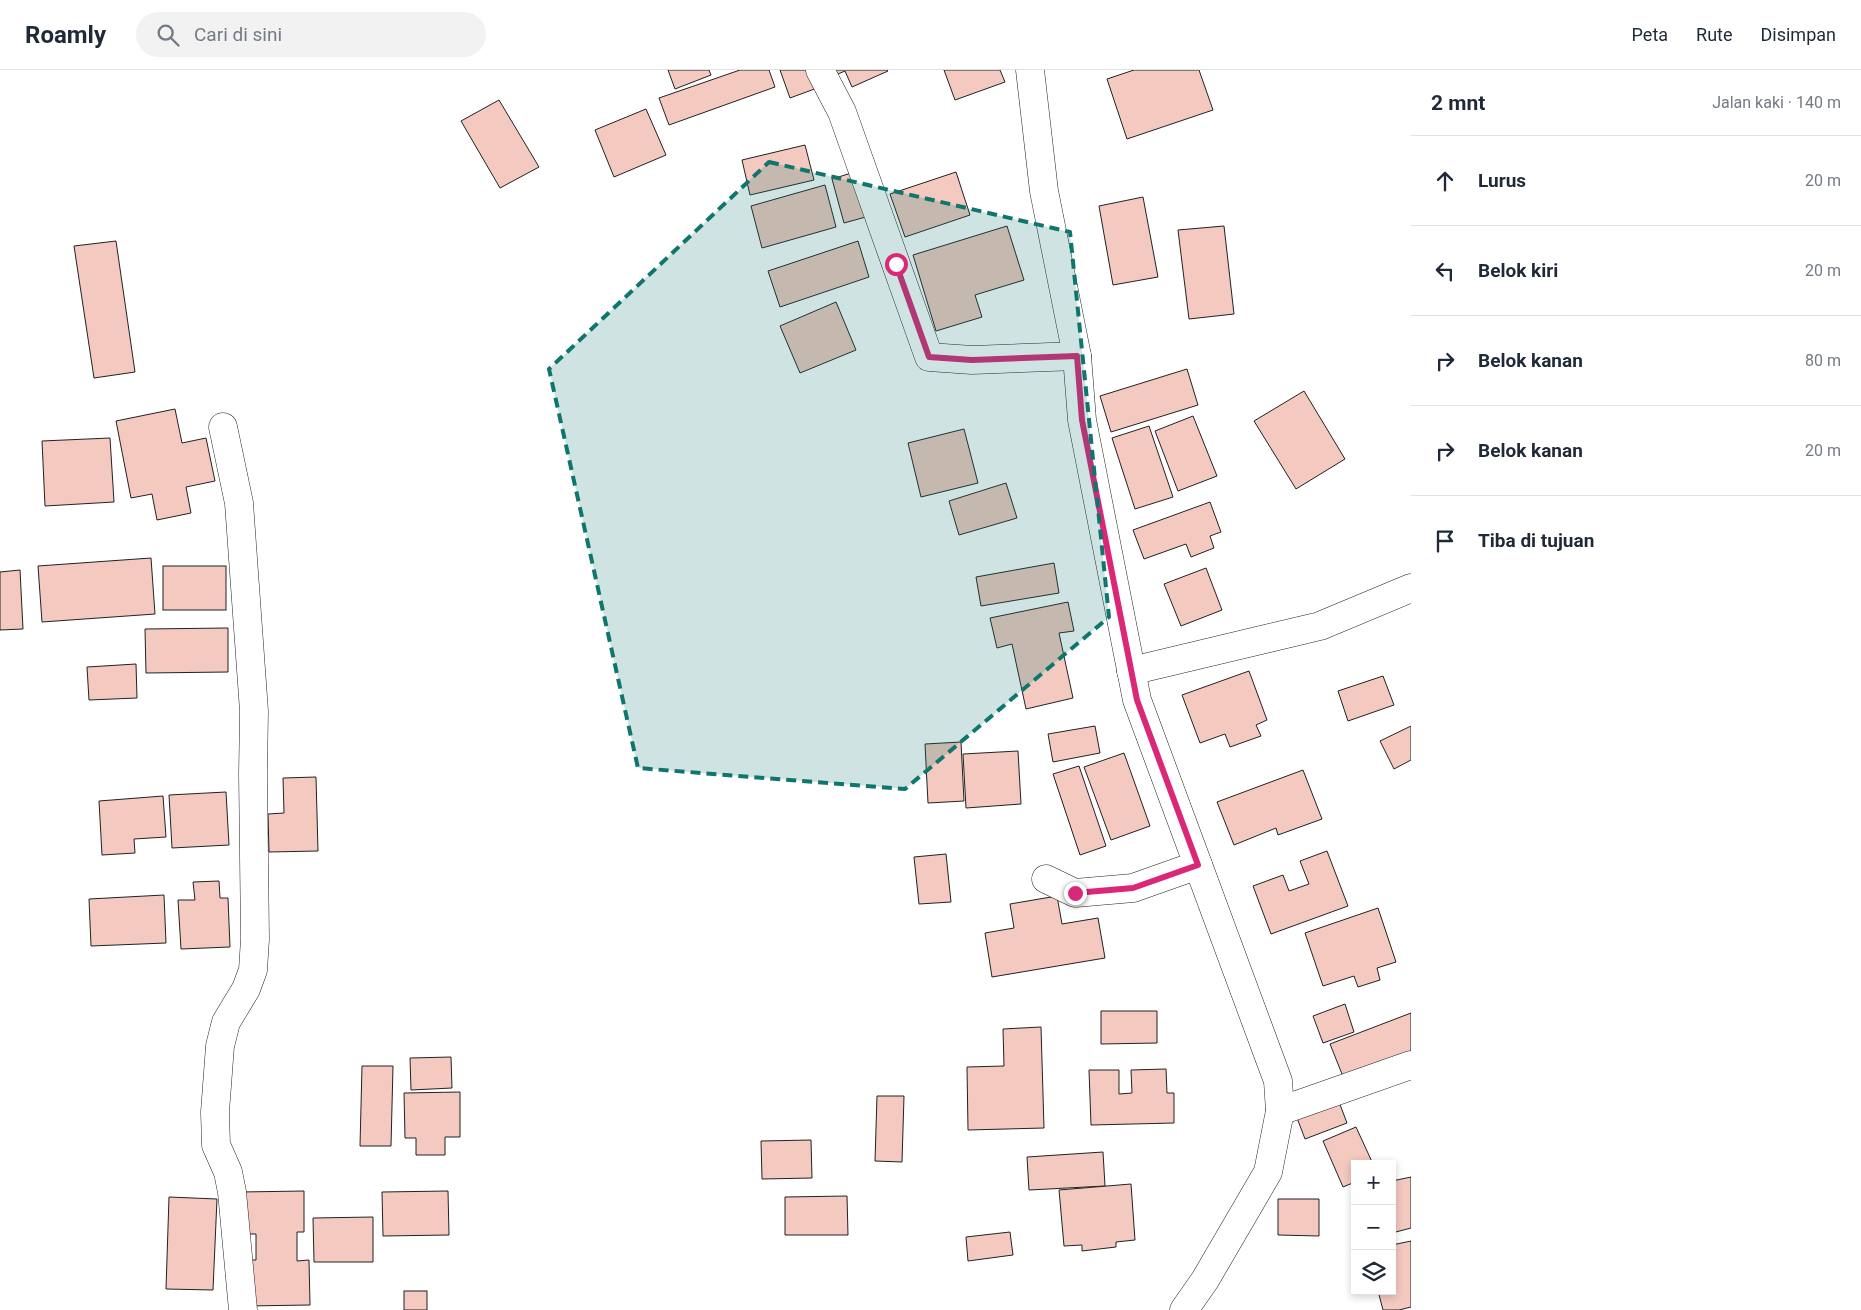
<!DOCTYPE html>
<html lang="id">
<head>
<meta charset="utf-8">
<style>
	body { margin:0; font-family:Roboto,sans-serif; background:#f2f2f3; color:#1f2937 }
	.controls { position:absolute; right:15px; bottom:15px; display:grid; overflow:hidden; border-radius:0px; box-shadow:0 2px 8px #0003 }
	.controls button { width:45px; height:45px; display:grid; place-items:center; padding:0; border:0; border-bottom:1px solid #e0e1e3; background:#fff; color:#1f2937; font:25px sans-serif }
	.stop { position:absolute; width:15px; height:15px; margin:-11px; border:4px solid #db2777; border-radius:50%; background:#fff }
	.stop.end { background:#db2777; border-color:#fff; box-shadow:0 1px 5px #0008 }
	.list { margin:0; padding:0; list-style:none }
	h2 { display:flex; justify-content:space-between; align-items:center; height:65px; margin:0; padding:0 20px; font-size:21px }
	h2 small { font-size:16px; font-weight:400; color:#747a83 }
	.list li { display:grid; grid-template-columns:32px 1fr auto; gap:15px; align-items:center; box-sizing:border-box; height:90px; padding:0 20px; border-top:1px solid #e0e1e3 }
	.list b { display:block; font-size:19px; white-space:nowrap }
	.list em { font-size:16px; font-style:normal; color:#747a83 }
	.icon { flex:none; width:28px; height:28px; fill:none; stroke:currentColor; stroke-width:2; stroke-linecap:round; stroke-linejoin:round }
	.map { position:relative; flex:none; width:1411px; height:1240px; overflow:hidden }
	header { display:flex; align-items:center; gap:30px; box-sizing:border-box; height:70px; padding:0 25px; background:#fff; border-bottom:1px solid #e0e1e3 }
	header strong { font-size:24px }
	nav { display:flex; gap:28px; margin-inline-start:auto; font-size:18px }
	.search { width:350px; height:45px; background:#f2f2f3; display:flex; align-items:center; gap:12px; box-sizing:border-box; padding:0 18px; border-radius:28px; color:#747a83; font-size:19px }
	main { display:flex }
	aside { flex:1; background:#fff }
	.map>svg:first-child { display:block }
</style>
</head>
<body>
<header>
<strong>Roamly</strong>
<div class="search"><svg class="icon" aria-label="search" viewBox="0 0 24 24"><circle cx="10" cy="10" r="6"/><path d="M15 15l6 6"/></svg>Cari di sini</div>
<nav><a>Peta</a><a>Rute</a><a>Disimpan</a></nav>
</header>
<main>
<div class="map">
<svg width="1411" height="1240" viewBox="0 0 1411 1240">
	<rect width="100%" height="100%" fill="#fff"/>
	<g fill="#f3c9c0" stroke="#222">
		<path d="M668,0H709L711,5L675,19Z"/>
		<path d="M740,0H769L775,17L669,55L659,28Z"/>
		<path d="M780,0H814L820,17L790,28Z"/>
		<path d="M828,0H887L888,1L852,17L845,1L831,7Z"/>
		<path d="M944,0H1000L1005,12L955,30Z"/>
		<path d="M1134,0H1199L1213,40L1127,69L1107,9Z"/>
		<path d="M499,30L539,97L500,118L461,51Z"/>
		<path d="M646,39L666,85L614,107L595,60Z"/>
		<path d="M805,75L814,110L750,125L742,90Z"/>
		<path d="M861,100L873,145L844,153L832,109Z"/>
		<path d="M956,102L970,145L905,167L890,124Z"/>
		<path d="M825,115L836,157L762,178L751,136Z"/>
		<path d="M1143,127L1158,207L1113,215L1099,136Z"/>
		<path d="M1007,156L1024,210L975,225L982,247L936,261L913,185Z"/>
		<path d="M1224,156L1234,244L1189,249L1178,160Z"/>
		<path d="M116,171L135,302L94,308L74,176Z"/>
		<path d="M858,171L869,207L780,237L768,201Z"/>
		<path d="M836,232L856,280L800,303L780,256Z"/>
		<path d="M1187,299L1198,335L1111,362L1100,326Z"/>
		<path d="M1304,321L1345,389L1296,419L1254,351Z"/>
		<path d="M175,339L182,373L206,368L215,411L186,417L191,443L157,450L152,424L131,428L116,351Z"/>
		<path d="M1193,346L1217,406L1178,421L1155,361Z"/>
		<path d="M1149,356L1173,427L1135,439L1112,368Z"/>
		<path d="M964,359L978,413L921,427L908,373Z"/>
		<path d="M110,368L114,432L45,436L42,371Z"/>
		<path d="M1006,413L1017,448L959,465L949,431Z"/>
		<path d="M1210,432L1221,462L1210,466L1214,478L1191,487L1186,474L1144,489L1133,460Z"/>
		<path d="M151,488L155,544L42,552L38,496Z"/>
		<path d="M1054,493L1059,523L981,536L976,507Z"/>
		<rect x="163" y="496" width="63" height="44"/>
		<path d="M1206,498L1222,540L1181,556L1164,514Z"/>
		<path d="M20,500L23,559L0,560V502Z"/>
		<path d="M1068,532L1074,561L1059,563L1073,628L1026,639L1012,574L997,578L990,548Z"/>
		<path d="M228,558V602L146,603L145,559Z"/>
		<path d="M136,594L137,628L89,630L87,597Z"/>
		<path d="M1249,601L1267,650L1256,655L1261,666L1230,677L1225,664L1200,673L1182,625Z"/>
		<path d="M1383,606L1394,635L1348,651L1338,621Z"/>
		<path d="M1095,656L1100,683L1053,692L1048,664Z"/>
		<path d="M1411,656V690L1394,699L1380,671Z"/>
		<path d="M961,672L964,731L928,733L925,674Z"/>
		<path d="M1018,681L1021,734L966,738L963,684Z"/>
		<path d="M1124,683L1150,756L1111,770L1084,697Z"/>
		<path d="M1079,696L1106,776L1080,785L1053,704Z"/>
		<path d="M1303,700L1322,749L1278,765L1276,758L1234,775L1217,732Z"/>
		<path d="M316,707L318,781L269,782L268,744L284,743L283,708Z"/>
		<path d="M226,722L229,775L172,778L169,725Z"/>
		<path d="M163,726L166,767L134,769L135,783L102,785L99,731Z"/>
		<path d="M1327,781L1348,836L1271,864L1253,816L1283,805L1289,821L1309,814L1300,791Z"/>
		<path d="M946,784L951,832L919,834L914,787Z"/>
		<path d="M219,811L220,828H228L230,877L181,879L178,830H195L193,812Z"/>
		<path d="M164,825L166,873L91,876L89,829Z"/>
		<path d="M1057,826L1062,854L1098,848L1105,888L992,907L985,863L1014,858L1010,834Z"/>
		<path d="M1378,838L1396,892L1377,898L1380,910L1358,917L1354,906L1323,916L1305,863Z"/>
		<path d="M1345,934L1354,962L1323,973L1313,946Z"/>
		<path d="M1101,941H1157V973L1101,974Z"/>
		<path d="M1411,943V983L1344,1009L1330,974Z"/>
		<path d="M1041,957L1044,1058L968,1060L967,997L1004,996L1003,959Z"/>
		<path d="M451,987L452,1018L411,1020L410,988Z"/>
		<path d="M362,996H393L391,1076H360Z"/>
		<path d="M1166,999L1167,1023H1174V1053L1091,1055L1089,1000H1119V1024L1132,1023L1131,1000Z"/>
		<path d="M460,1022V1067H445V1085H416V1068H405L404,1023Z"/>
		<path d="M1336,1024L1347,1053L1305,1069L1294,1040Z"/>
		<path d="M877,1026H904L902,1092L875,1091Z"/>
		<path d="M1356,1057L1373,1094H1355V1112L1343,1117L1323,1071Z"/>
		<path d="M811,1070L812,1108L762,1109L761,1071Z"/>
		<path d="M1103,1082L1105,1116L1029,1120L1027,1087Z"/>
		<path d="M1411,1107V1158L1392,1163V1111Z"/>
		<path d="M1131,1114L1135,1170L1116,1172V1177L1082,1181V1175L1064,1176L1059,1120Z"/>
		<path d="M304,1121V1162H297V1191L309,1190L310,1235L246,1236V1190H256V1164H241L240,1122Z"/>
		<path d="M448,1121L449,1165L383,1166L382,1122Z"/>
		<path d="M847,1126L848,1165H785V1127Z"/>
		<path d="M169,1127L217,1129L213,1220L166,1219Z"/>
		<path d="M1278,1129H1319V1166L1278,1165Z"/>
		<path d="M373,1147V1192H314L313,1148Z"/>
		<path d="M1010,1162L1013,1185L968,1191L966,1167Z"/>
		<path d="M1411,1171V1237L1399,1240H1383L1378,1221H1392V1175Z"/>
		<rect x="404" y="1221" width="23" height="19"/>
	</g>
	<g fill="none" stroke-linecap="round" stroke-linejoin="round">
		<g stroke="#222" stroke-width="29">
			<g id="street">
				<path d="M820,0L842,42L929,287L972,290L1077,286"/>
				<path d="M1030,0L1044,121L1077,286L1082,350L1137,630L1278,1011L1280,1041L1268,1102L1205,1210L1184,1240"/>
				<path d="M223,357L239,433L254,641L253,704L255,869L253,900L246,919L226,952L220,976L215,1042L216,1075L228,1102L232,1122L243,1240"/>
				<path d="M1131,601L1320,556L1411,518"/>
				<path d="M1046,809L1075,823L1133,818L1198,795"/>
				<path d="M1280,1041L1411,995"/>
			</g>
		</g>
		<use href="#street" stroke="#fff" stroke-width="28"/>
	</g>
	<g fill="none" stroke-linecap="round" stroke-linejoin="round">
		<path stroke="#db2777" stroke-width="6" d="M896,194L929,287L972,290L1077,286L1082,350L1137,630L1198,795L1133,818L1075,823"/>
	</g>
	<path fill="#0f766e" fill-opacity="0.2" stroke="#0f766e" stroke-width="4" stroke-dasharray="10 6" stroke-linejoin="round" d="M769,92L1070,162L1109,547L905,719L638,698L549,299Z"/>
</svg>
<div class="controls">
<button>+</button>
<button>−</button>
<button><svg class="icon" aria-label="layers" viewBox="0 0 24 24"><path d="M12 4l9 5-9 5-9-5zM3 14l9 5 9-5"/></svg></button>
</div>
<div class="stop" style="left:896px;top:194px"></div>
<div class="stop end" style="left:1075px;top:823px"></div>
</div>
<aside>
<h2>2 mnt<small>Jalan kaki · 140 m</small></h2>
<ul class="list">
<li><svg class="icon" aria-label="ahead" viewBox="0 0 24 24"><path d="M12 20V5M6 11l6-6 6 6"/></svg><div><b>Lurus</b></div><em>20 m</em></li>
<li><svg class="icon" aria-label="left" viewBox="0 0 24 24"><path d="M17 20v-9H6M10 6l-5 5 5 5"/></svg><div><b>Belok kiri</b></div><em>20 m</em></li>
<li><svg class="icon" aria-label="right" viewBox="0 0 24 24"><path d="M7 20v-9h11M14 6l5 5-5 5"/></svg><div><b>Belok kanan</b></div><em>80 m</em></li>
<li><svg class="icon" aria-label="right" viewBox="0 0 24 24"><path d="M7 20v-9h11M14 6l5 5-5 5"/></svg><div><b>Belok kanan</b></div><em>20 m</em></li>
<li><svg class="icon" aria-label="arrive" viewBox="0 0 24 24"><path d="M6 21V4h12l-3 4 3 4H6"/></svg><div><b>Tiba di tujuan</b></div></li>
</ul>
</aside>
</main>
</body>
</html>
